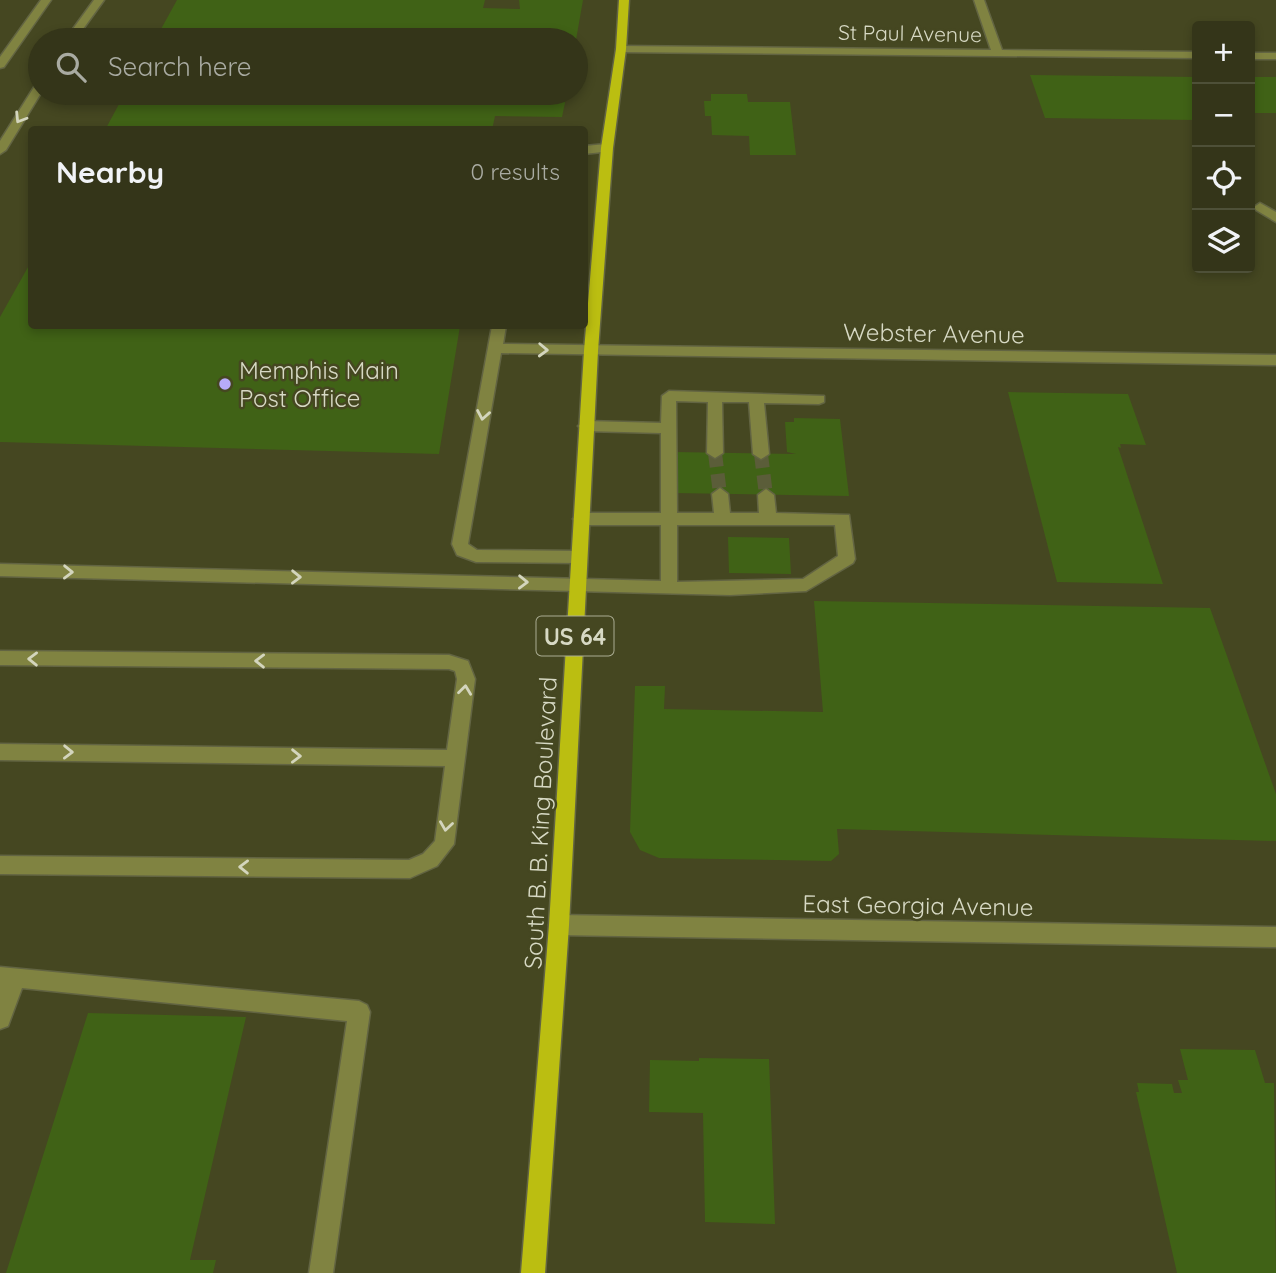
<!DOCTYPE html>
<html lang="en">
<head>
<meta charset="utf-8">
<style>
	body { margin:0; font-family:Quicksand,sans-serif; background:#3f4026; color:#f1f3f6 }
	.controls { position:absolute; right:21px; top:21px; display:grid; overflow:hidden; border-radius:7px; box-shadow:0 4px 10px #0003 }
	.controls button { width:63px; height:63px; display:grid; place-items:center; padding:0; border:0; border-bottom:2px solid #4e5038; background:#343519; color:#f1f3f6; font:35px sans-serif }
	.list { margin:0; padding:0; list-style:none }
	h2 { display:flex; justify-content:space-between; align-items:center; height:91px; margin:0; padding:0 28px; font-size:30px }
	h2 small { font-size:23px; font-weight:400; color:#a9aba2 }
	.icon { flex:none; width:38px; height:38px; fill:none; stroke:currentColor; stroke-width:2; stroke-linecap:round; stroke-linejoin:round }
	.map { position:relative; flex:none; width:1276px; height:1273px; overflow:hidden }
	.search { position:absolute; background:#343519; box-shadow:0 4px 10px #0003; left:28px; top:28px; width:560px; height:77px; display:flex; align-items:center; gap:18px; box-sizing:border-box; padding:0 24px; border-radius:38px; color:#a9aba2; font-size:26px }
	.panel { position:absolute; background:#343519; box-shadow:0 4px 10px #0003; left:28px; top:126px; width:560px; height:203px; border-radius:7px }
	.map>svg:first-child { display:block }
</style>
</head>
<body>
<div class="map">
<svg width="1276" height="1273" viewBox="0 0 1276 1273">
	<rect width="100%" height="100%" fill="#454721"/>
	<g fill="#406216">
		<path d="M177,0H485L483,8L520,9L519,0H583L576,40H155Z"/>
		<path d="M1030,75L1197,77V120L1045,118Z"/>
		<rect x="1250" y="77" width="26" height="36"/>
		<path d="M125,93H567L562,117L495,116L492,130H105Z"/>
		<path d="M711,94H747L748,102H790L796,155H750L749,136L712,135L711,116H705L704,101H711Z"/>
		<path d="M32,260V326H460L439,454L0,442V317Z"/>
		<path d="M1008,392L1128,394L1146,445L1120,444L1121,448L1118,447L1163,584L1057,582Z"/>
		<path d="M794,418L840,419L849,496L673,493L674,452L796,454L787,452L785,422H794Z"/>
		<path d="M728,537L789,538L791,574L729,573Z"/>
		<path d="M814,601L1210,608L1276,794V841L837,829L839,854L831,861L659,858L640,850L630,832L635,686H665L664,709L823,712Z"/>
		<path d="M88,1013L246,1017L190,1260H216L213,1273H6Z"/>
		<path d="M1180,1049L1255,1050L1265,1083H1274L1276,1273H1177L1136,1092H1139L1137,1083L1172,1084L1174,1093H1182L1178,1080H1188Z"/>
		<path d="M699,1058L769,1059L775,1224L705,1222L703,1113L649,1112L650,1060L699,1061Z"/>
	</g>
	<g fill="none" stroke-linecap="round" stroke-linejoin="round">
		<g stroke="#5b5d39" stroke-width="14" stroke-dasharray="14 7" stroke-linecap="butt">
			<path d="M715,453L720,494"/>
			<path d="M761,454L766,495"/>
		</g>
		<g stroke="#626442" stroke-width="3">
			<g id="minor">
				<path d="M41,0H51L4,67L0,68V57Z"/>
				<path d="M94,0H104L75,40H65Z"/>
				<path d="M974,0H984L1002,50L1197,52V58L621,52L616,49L621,46L991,50Z"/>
				<rect x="1250" y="53" width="26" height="6"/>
				<path d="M40,83L41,93L6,150L0,154V141L36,84Z"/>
				<path d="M607,144L611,145V151L584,154V146Z"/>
				<path d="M1260,203L1276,212V222L1256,210L1254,207Z"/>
				<path d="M492,326H506L503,344L1276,355V365L501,353L468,544L477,550L579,551L587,557L579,563L476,562L457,555L452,544Z"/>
				<path d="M669,391L824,396V402L819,404L764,403L769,454L761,459L753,454L749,402H722L723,453L715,458L707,453L708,402L676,401L677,513H714L712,494L720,488L728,494L730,513H759L758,495L766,489L774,495L776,513L849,515L855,559L853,563L806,591L730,595L0,576V564L661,581V525H581L573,519L581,513H661V433L586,431L578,426L586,421L661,423L662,396ZM677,525H835L838,556L803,579L677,582Z"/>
				<path d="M0,651L449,655L468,661L475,679L454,844L437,866L410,878L0,874V856L409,860L423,854L435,841L445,766L0,760V744L447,750L457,679L455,671L449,669L0,665Z"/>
				<path d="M559,915L1276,927V947L559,935L552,932L549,925L552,918Z"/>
				<path d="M0,967L359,1001L367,1005L370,1012L333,1273H309L347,1021L22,988L8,1026L0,1029Z"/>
			</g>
		</g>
		<g stroke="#626442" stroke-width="3">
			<path id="major" d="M619,0H629L626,49L613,148L598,351L569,925L545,1273H521L549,925L584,351L601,148L616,49Z"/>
		</g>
		<use href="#minor" fill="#808341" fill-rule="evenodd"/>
		<use href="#major" fill="#bbbe11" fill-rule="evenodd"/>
	</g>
	<defs><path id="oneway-chevron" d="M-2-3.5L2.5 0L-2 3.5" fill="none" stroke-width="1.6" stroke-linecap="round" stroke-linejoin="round" transform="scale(1.75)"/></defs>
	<g stroke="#d3d5bd">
		<use href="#oneway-chevron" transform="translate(20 118) rotate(122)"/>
		<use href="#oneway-chevron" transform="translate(543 350) rotate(2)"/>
		<use href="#oneway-chevron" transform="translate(483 415) rotate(100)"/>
		<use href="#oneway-chevron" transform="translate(68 572) rotate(1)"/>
		<use href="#oneway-chevron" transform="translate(296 577) rotate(1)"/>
		<use href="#oneway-chevron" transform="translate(523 582) rotate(1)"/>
		<use href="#oneway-chevron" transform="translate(33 659) rotate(-179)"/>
		<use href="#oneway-chevron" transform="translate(260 661) rotate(-179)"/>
		<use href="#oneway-chevron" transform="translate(465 690) rotate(-83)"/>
		<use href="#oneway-chevron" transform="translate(68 752) rotate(1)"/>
		<use href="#oneway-chevron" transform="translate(296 756) rotate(1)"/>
		<use href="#oneway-chevron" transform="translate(446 826) rotate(98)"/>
		<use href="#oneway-chevron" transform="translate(244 867) rotate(-179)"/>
	</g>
	<circle fill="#b7abf8" stroke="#454721" stroke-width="2.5" cx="225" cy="384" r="7"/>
	<g text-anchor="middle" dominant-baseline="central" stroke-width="5" stroke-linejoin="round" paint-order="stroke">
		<g font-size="21" fill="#d7d9c4" stroke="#454721">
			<text transform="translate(910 33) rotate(1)">St Paul Avenue</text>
		</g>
		<rect fill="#454721" stroke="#abad93" stroke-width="2" x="536.5" y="616.5" width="77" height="39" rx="5"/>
		<g font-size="23" font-weight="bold" fill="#d7d9c4">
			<text x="575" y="636">US 64</text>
		</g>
		<g font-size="24" fill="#d7d9c4" stroke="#454721">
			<text transform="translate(934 333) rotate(1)">Webster Avenue</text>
			<text transform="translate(540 823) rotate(-87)">South B. B. King Boulevard</text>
			<text transform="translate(918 905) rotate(1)">East Georgia Avenue</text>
		</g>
		<g font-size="24" fill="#d7d9c4" stroke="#454721" text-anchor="start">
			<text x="239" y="370">Memphis Main<tspan x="239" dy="28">Post Office</tspan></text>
		</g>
	</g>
</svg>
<div class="controls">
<button>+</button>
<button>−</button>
<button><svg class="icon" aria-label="locate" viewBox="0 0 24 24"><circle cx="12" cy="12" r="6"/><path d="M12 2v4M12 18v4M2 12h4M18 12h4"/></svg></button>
<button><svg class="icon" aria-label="layers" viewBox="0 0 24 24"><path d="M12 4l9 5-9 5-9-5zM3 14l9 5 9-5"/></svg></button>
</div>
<div class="search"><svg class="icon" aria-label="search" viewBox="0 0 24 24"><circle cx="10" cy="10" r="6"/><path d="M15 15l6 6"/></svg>Search here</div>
<section class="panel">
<h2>Nearby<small>0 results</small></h2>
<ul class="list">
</ul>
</section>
</div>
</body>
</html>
